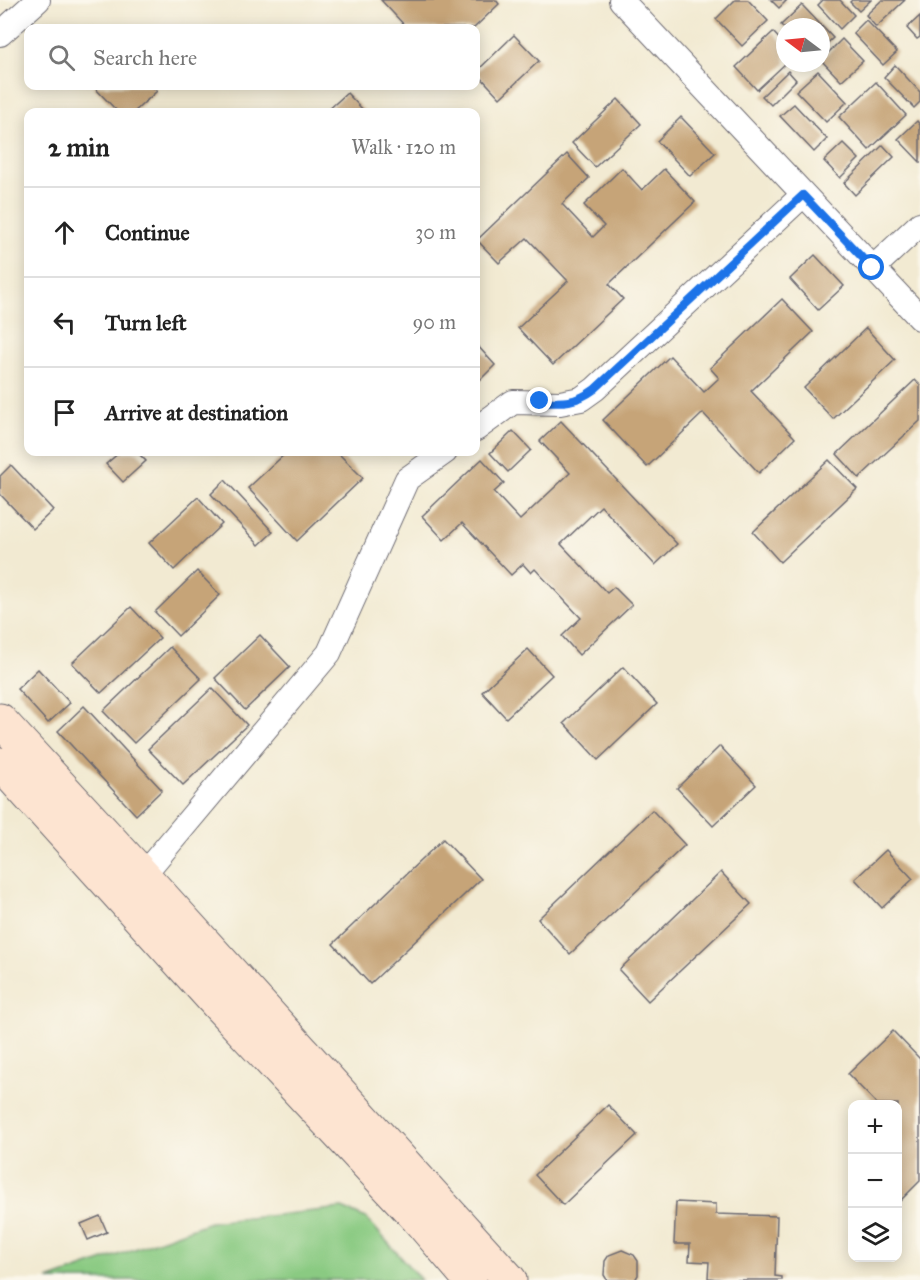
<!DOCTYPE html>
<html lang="en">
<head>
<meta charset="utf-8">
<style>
	body { margin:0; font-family:"IM FELL Great Primer",serif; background:#f6f6f6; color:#222 }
	.controls { position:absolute; right:18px; bottom:18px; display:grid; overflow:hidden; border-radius:12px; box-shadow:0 3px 15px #0003 }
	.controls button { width:54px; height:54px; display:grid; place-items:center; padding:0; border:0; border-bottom:2px solid #e0e0e0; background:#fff; color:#222; font:30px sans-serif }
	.compass { position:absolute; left:776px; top:18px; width:54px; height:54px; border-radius:50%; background:#fff; box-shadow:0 3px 15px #0003; rotate:286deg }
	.stop { position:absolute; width:18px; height:18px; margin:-14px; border:4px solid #1a73e8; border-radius:50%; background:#fff }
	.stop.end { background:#1a73e8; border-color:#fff; box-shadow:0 2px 6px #0008 }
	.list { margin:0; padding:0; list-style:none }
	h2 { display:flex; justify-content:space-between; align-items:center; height:78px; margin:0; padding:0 24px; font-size:26px }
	h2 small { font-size:20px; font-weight:400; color:#767676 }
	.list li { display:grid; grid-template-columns:39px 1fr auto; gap:18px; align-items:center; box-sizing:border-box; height:90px; padding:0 24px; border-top:2px solid #e0e0e0 }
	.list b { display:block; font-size:22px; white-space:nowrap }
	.list em { font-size:20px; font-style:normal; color:#767676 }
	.icon { flex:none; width:33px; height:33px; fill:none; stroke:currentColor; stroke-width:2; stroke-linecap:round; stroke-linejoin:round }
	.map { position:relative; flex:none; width:920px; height:1280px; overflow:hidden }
	.search { position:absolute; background:#fff; box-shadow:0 3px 15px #0003; left:24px; top:24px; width:456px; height:66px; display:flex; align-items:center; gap:15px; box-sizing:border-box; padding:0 21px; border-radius:12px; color:#767676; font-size:22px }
	.panel { position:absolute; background:#fff; box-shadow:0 3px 15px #0003; left:24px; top:108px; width:456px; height:348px; border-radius:12px }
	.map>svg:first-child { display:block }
</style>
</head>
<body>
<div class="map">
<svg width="920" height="1280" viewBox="0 0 920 1280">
	<rect width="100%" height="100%" fill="#fbf7ec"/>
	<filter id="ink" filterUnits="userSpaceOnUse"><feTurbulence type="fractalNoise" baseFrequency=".0167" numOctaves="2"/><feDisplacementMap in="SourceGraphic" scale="12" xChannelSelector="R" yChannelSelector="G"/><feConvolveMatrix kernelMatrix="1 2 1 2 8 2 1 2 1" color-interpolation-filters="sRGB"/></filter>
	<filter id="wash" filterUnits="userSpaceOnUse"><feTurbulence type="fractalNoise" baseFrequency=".008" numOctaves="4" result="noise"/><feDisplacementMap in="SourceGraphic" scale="24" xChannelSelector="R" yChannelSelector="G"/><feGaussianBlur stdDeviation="1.35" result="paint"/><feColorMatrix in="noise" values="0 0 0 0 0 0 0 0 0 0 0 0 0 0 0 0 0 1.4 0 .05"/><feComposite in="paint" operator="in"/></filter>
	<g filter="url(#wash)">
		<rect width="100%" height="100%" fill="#f2ead2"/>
		<path fill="#8aca82" stroke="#56765e" stroke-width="1.5" d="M342,1208L366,1218L421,1280H48L210,1222Z"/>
		<g id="blocks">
			<g fill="#c6a478">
				<path d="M381,0H496L499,4L474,28H407Z"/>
				<path d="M735,0H748L768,21L742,46L716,19Z"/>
				<path d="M771,0H787L779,8Z"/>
				<path d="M823,0H840L854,15L840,29L818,5Z"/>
				<path d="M852,0H871L859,11L850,2Z"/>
				<path d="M882,0H905L876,27L866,15Z"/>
				<path d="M802,5L833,38L821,49V27H785V29L781,25Z"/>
				<path d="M920,16V37L917,39L907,28Z"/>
				<path d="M866,20L897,52L883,65L853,33Z"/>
				<path d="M773,32L785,45V64L757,90L736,67Z"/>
				<path d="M514,35L539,61L500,98L476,72Z"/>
				<path d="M842,39L863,61L841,81L821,60Z"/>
				<path d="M895,65L920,92V102L914,108L884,77Z"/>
				<path d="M788,71L796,80L771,105L762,96Z"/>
				<path d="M818,71L847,102L826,122L796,91Z"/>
				<path d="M876,82L906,115L869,150L839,117Z"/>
				<path d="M93,86H151L157,91L134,112H118Z"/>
				<path d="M347,93L365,112H326Z"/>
				<path d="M618,99L641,124L595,167L572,143Z"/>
				<path d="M794,104L827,139L814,152L780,116Z"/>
				<path d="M681,117L715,153L690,176L657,141Z"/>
				<path d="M917,121L920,125V162L898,139Z"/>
				<path d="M843,143L859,159L840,178L824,161Z"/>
				<path d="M883,145L894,157L855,195L844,183Z"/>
				<path d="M567,154L589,178L562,204L593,237L604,226L584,205L622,168L642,190L664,169L695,202L609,284L623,299L553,365L518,328L568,281L527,238L499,263L477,240Z"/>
				<path d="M815,255L844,286L818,310L790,279Z"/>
				<path d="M782,299L813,332L751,391L795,438L759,473L703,413L647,467L603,420L670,356L704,392L719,378L710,368Z"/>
				<path d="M866,328L895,360L833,419L804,388Z"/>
				<path d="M476,344L495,365L476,384Z"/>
				<path d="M915,380L920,385V421L859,478L837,454Z"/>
				<path d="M561,421L677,544L655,565L601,506L561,544L607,593L614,587L632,605L579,655L562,636L581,618L535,569L531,573L523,564L511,575L462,523L444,540L422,516L482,459L504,483L494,492L520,520L570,473L540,441Z"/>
				<path d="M513,431L531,450L508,472L490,453Z"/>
				<path d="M120,452H137L146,461L123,482L106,464Z"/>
				<path d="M287,452H337L363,478L297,541L248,488Z"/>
				<path d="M829,460L857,489L780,562L753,532Z"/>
				<path d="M11,465L53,510L33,529L0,494V476Z"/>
				<path d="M225,480L273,532L259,545L211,494Z"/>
				<path d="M198,497L222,524L174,570L149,543Z"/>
				<path d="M197,571L220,595L178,636L155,612Z"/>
				<path d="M131,607L160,638L101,693L72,663Z"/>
				<path d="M260,635L290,667L245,710L215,678Z"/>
				<path d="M170,647L201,679L134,743L103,711Z"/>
				<path d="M528,649L552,675L506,718L482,692Z"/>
				<path d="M623,667L657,704L598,760L564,723Z"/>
				<path d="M38,669L70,703L48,723L17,689Z"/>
				<path d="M212,688L247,725L183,785L148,749Z"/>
				<path d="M84,706L162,790L136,815L58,731Z"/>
				<path d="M720,746L756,785L713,826L677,788Z"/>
				<path d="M652,810L685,845L570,954L538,919Z"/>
				<path d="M443,839L481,879L370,984L333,944Z"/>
				<path d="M886,850L913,879L882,908L855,879Z"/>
				<path d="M721,872L751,904L648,1001L619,970Z"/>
				<path d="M893,1031L920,1059V1181L898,1203V1104H877L848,1074Z"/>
				<path d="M608,1105L637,1135L563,1205L535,1175Z"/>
				<path d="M676,1202L716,1204V1214L777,1216L775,1276L782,1277V1280H726L708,1278L709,1262L689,1261L690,1244H674Z"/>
				<path d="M100,1216L107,1232L88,1240L81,1224Z"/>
				<path d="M622,1250L634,1255L638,1261V1275L635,1280H607L604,1275L605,1261L609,1255Z"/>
			</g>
		</g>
	</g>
	<g filter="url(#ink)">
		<use href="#blocks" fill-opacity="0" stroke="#6b6870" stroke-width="1.5"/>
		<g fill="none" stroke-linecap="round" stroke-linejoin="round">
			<g stroke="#6b6870" stroke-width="26">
				<g id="street">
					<path d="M621,0L920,318"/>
					<path d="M0,34L38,0"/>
					<path d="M872,269L920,224"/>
					<path d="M476,429L513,402L560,403L581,399L595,389L803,195"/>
					<path d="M143,875L329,653L407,479L445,452"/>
				</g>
			</g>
			<g stroke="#6b6870" stroke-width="35">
				<g id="secondary">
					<path d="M0,720L143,875L510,1280"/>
					<path d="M0,764L217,1004L417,1218L470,1280"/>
				</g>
			</g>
			<use href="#street" stroke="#fff" stroke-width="24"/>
			<use href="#secondary" stroke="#fde4d1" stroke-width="33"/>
		</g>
	</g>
	<g fill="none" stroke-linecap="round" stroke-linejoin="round" filter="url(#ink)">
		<path stroke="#1a73e8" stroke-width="8" d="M540,401C563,403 576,403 595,389L803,195L872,268"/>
	</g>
</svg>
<div class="controls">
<button>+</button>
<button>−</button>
<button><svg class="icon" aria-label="layers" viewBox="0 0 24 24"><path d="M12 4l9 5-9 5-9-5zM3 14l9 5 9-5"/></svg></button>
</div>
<svg class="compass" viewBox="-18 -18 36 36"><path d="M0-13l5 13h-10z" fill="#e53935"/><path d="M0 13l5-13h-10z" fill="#767676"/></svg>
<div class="stop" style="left:872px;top:268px"></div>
<div class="stop end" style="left:540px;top:401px"></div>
<div class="search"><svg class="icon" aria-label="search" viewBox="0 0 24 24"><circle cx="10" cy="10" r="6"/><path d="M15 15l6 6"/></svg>Search here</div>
<section class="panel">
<h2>2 min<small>Walk · 120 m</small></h2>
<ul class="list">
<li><svg class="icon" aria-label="ahead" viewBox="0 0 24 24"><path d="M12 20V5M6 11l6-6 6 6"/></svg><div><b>Continue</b></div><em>30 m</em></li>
<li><svg class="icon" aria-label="left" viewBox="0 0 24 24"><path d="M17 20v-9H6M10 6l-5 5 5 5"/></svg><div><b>Turn left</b></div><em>90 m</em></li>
<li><svg class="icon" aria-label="arrive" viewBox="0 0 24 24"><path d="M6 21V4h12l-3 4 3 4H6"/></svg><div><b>Arrive at destination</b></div></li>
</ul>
</section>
</div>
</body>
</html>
